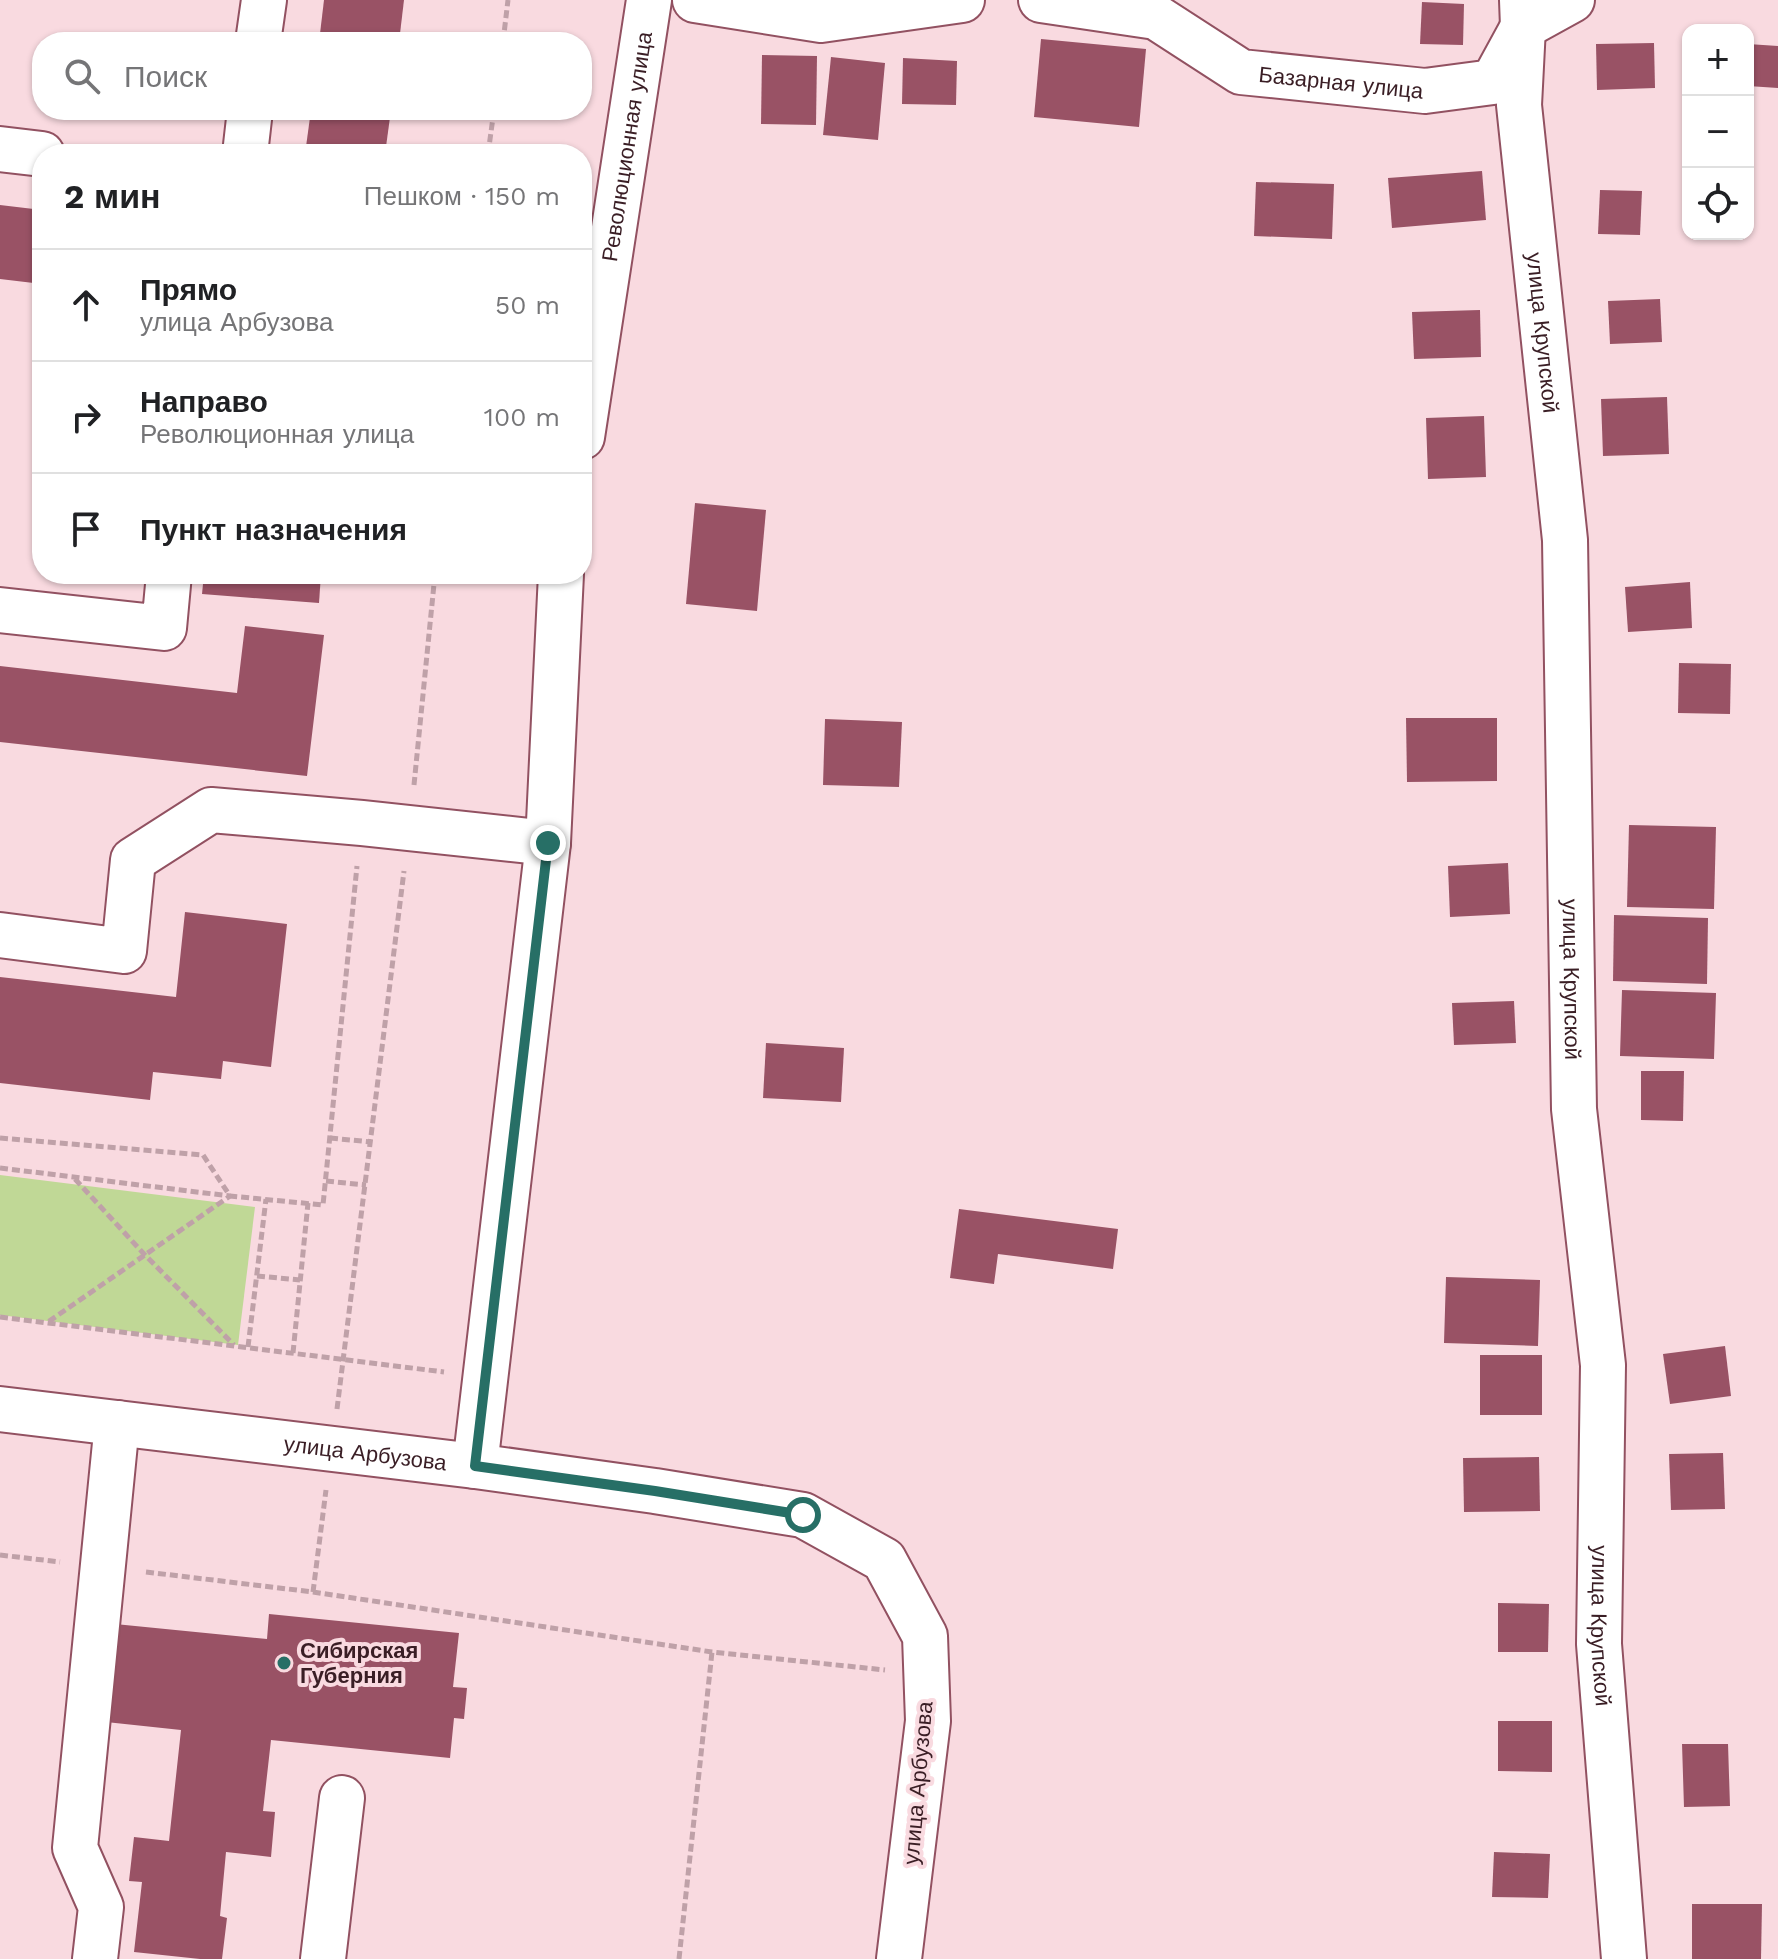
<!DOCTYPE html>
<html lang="ru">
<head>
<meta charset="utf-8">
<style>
	body { margin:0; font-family:"Work Sans",sans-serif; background:#f6f6f6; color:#202124 }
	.controls { position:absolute; right:24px; top:24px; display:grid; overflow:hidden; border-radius:16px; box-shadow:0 2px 6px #0004 }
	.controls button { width:72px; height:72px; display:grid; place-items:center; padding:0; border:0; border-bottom:2px solid #e0e0e0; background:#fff; color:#202124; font:40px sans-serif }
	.stop { position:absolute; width:24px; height:24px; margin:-18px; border:6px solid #276f66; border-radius:50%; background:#fff }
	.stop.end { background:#276f66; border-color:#fff; box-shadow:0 2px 8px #0008 }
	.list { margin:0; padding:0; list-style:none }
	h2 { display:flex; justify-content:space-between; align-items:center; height:104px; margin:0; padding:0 32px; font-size:34px }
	h2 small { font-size:26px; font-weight:400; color:#757577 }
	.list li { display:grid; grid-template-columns:52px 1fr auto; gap:24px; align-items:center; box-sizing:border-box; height:112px; padding:0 32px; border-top:2px solid #e0e0e0 }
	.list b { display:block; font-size:30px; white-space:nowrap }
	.list p { margin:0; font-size:26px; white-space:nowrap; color:#757577 }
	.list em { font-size:26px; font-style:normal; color:#757577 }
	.icon { flex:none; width:44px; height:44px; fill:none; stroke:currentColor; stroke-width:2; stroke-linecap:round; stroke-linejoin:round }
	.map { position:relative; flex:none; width:1778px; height:1959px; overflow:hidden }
	.search { position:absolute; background:#fff; box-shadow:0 2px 6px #0004; left:32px; top:32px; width:560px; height:88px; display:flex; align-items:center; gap:20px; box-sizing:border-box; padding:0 28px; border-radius:32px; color:#757577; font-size:30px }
	.panel { position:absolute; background:#fff; box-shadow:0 2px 6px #0004; left:32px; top:144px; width:560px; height:440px; border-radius:32px }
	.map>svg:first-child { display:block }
</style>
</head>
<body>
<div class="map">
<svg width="1778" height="1959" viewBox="0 0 1778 1959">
	<rect width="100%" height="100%" fill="#f9dae0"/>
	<path fill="#c0d896" d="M0,1175L255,1207L238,1345L0,1315Z"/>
	<g fill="#995265">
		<path d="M324,0H404L399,42H319Z"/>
		<path d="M1422,2L1464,4L1463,45L1420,44Z"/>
		<path d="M1041,39L1146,49L1139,127L1034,117Z"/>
		<path d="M1654,43L1655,88L1597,90L1596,44Z"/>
		<path d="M1748,44L1778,46V88L1748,86Z"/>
		<path d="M762,55L817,56L816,125L761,124Z"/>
		<path d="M831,57L885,63L878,140L823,135Z"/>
		<path d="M903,58L957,61L956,105L902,104Z"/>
		<path d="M311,110H391L385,154H305Z"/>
		<path d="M1482,171L1486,220L1392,228L1388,178Z"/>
		<path d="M1256,182L1334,184L1332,239L1254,236Z"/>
		<path d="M1600,190L1642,191L1640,235L1598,234Z"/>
		<path d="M0,205L42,210V284L0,279Z"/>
		<path d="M1660,299L1662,342L1610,344L1608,301Z"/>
		<path d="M1480,310L1481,357L1414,359L1412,312Z"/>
		<path d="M1667,397L1669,454L1603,456L1601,399Z"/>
		<path d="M1484,416L1486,477L1428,479L1426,418Z"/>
		<path d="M695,503L766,510L757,611L686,604Z"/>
		<path d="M204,574H321L319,603L202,594Z"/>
		<path d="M1690,582L1692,628L1628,632L1625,587Z"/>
		<path d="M245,626L324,635L307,776L0,742V666L237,693Z"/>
		<path d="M1679,663L1731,664L1730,714L1678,713Z"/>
		<path d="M1406,718H1497V781L1407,782Z"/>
		<path d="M825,719L902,722L899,787L823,785Z"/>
		<path d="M1629,825L1716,827L1714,909L1627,907Z"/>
		<path d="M1508,863L1510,914L1450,917L1448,866Z"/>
		<path d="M185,912L287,924L271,1067L223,1061L221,1079L153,1072L150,1100L0,1083V977L176,997Z"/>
		<path d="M1614,915L1708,918L1707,984L1613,981Z"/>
		<path d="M1622,990L1716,993L1714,1059L1620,1056Z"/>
		<path d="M1514,1001L1516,1043L1454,1045L1452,1003Z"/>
		<path d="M766,1043L844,1048L841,1102L763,1098Z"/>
		<path d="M1641,1071H1684L1683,1121L1641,1120Z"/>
		<path d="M959,1209L1118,1229L1113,1269L998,1254L994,1284L950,1278Z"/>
		<path d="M1446,1277L1540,1280L1538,1346L1444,1343Z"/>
		<path d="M1725,1346L1731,1396L1670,1404L1663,1354Z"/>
		<rect x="1480" y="1355" width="62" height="60"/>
		<path d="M1723,1453L1725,1509L1671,1510L1669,1454Z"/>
		<path d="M1539,1457L1540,1511L1464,1512L1463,1458Z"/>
		<path d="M1498,1603L1549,1604L1548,1652H1498Z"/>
		<path d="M269,1614L459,1633L453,1687L467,1688L464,1719L454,1718L450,1758L271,1740L263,1811L275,1812L271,1857L226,1852L220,1916L227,1918L222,1959H200L134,1952L142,1882L129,1881L134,1837L169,1841L181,1730L106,1722L115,1624L267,1639Z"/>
		<path d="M1498,1721H1552V1772L1498,1771Z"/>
		<path d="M1682,1744H1728L1730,1806L1684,1807Z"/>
		<path d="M1494,1852L1550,1854L1548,1898L1492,1897Z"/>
		<path d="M1692,1904H1762L1761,1959H1692Z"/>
	</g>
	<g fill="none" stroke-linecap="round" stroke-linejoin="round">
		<g stroke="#925161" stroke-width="48">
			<g id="minor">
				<path d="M695,0L821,20L962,0"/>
				<path id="s1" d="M1041,0L1156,17L1241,72L1425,91L1493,82L1523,27L1572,0"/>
				<path id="s2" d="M1522,0L1523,27L1519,105L1565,540L1574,1109L1603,1365L1599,1644L1624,1959"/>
				<path d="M258,42L264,0"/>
				<path d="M0,149L42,154"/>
				<path d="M245,154L250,110"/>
				<path id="s3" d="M582,437L649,0"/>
				<path d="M0,610L164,628L169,574"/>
				<path d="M0,935L124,951L133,860L211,810L362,823L548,843"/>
				<path id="s4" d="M0,1409L475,1466L655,1491L803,1515L884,1560L925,1636L928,1721L899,1959"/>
				<path d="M475,1466L548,843L561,574"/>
				<path d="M95,1959L101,1907L75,1848L117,1423"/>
				<path d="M323,1959L342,1798"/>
			</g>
		</g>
		<g stroke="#bfa1a8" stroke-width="5" stroke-dasharray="8 4" stroke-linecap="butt">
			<path d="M503,42L508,0"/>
			<path d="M488,154L494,110"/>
			<path d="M414,785L435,574"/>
			<path d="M0,1138L203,1155L230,1196L323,1205L357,866"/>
			<path d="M330,1138L371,1142"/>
			<path d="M0,1168L230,1196L48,1322"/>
			<path d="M75,1179L144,1254L234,1345"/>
			<path d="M326,1181L366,1185"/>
			<path d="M257,1276L300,1280"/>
			<path d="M0,1317L444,1372"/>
			<path d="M248,1347L266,1199"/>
			<path d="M293,1353L308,1203"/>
			<path d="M337,1409L404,871"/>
			<path d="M0,1555L60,1562"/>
			<path d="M146,1572L313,1592L712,1652L885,1670"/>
			<path d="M313,1592L326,1490"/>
			<path d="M679,1959L712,1652"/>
		</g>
		<use href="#minor" stroke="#fff" stroke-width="44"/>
	</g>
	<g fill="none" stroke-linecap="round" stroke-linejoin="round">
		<path stroke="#276f66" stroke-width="10" d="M548,843L475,1466L655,1491L803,1515"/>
	</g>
	<circle fill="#276f66" stroke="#f9dae0" stroke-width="3" cx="284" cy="1663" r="8"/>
	<g text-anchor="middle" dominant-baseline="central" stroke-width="8" stroke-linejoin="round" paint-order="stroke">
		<g font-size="22" fill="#3a1e25" stroke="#f9dae0">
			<text stroke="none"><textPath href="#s1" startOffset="318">Базарная улица</textPath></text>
			<text stroke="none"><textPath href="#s3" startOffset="294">Революционная улица</textPath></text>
			<text stroke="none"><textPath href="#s2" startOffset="334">улица Крупской</textPath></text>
			<text stroke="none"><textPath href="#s2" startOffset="982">улица Крупской</textPath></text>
			<text stroke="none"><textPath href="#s4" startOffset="368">улица Арбузова</textPath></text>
			<text stroke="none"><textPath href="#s2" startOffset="1630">улица Крупской</textPath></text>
			<text transform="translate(918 1783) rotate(-85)">улица Арбузова</text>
		</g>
		<g font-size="22" font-weight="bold" fill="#3a1e25" stroke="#f9dae0" text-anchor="start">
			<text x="300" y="1650">Сибирская<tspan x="300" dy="25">Губерния</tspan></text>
		</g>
	</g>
</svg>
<div class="controls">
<button>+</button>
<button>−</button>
<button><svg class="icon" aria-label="locate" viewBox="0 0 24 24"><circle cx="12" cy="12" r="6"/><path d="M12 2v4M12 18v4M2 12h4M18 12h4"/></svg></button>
</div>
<div class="stop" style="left:803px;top:1515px"></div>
<div class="stop end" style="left:548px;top:843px"></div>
<div class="search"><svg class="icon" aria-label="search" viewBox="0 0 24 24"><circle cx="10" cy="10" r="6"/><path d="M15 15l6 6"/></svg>Поиск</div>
<section class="panel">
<h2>2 мин<small>Пешком · 150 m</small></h2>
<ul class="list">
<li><svg class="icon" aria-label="ahead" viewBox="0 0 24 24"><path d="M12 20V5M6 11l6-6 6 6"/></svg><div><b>Прямо</b><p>улица Арбузова</p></div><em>50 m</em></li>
<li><svg class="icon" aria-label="right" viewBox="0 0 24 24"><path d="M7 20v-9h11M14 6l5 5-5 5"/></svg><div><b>Направо</b><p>Революционная улица</p></div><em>100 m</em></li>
<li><svg class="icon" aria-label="arrive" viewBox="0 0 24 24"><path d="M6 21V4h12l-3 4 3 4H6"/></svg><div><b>Пункт назначения</b></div></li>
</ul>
</section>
</div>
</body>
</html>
